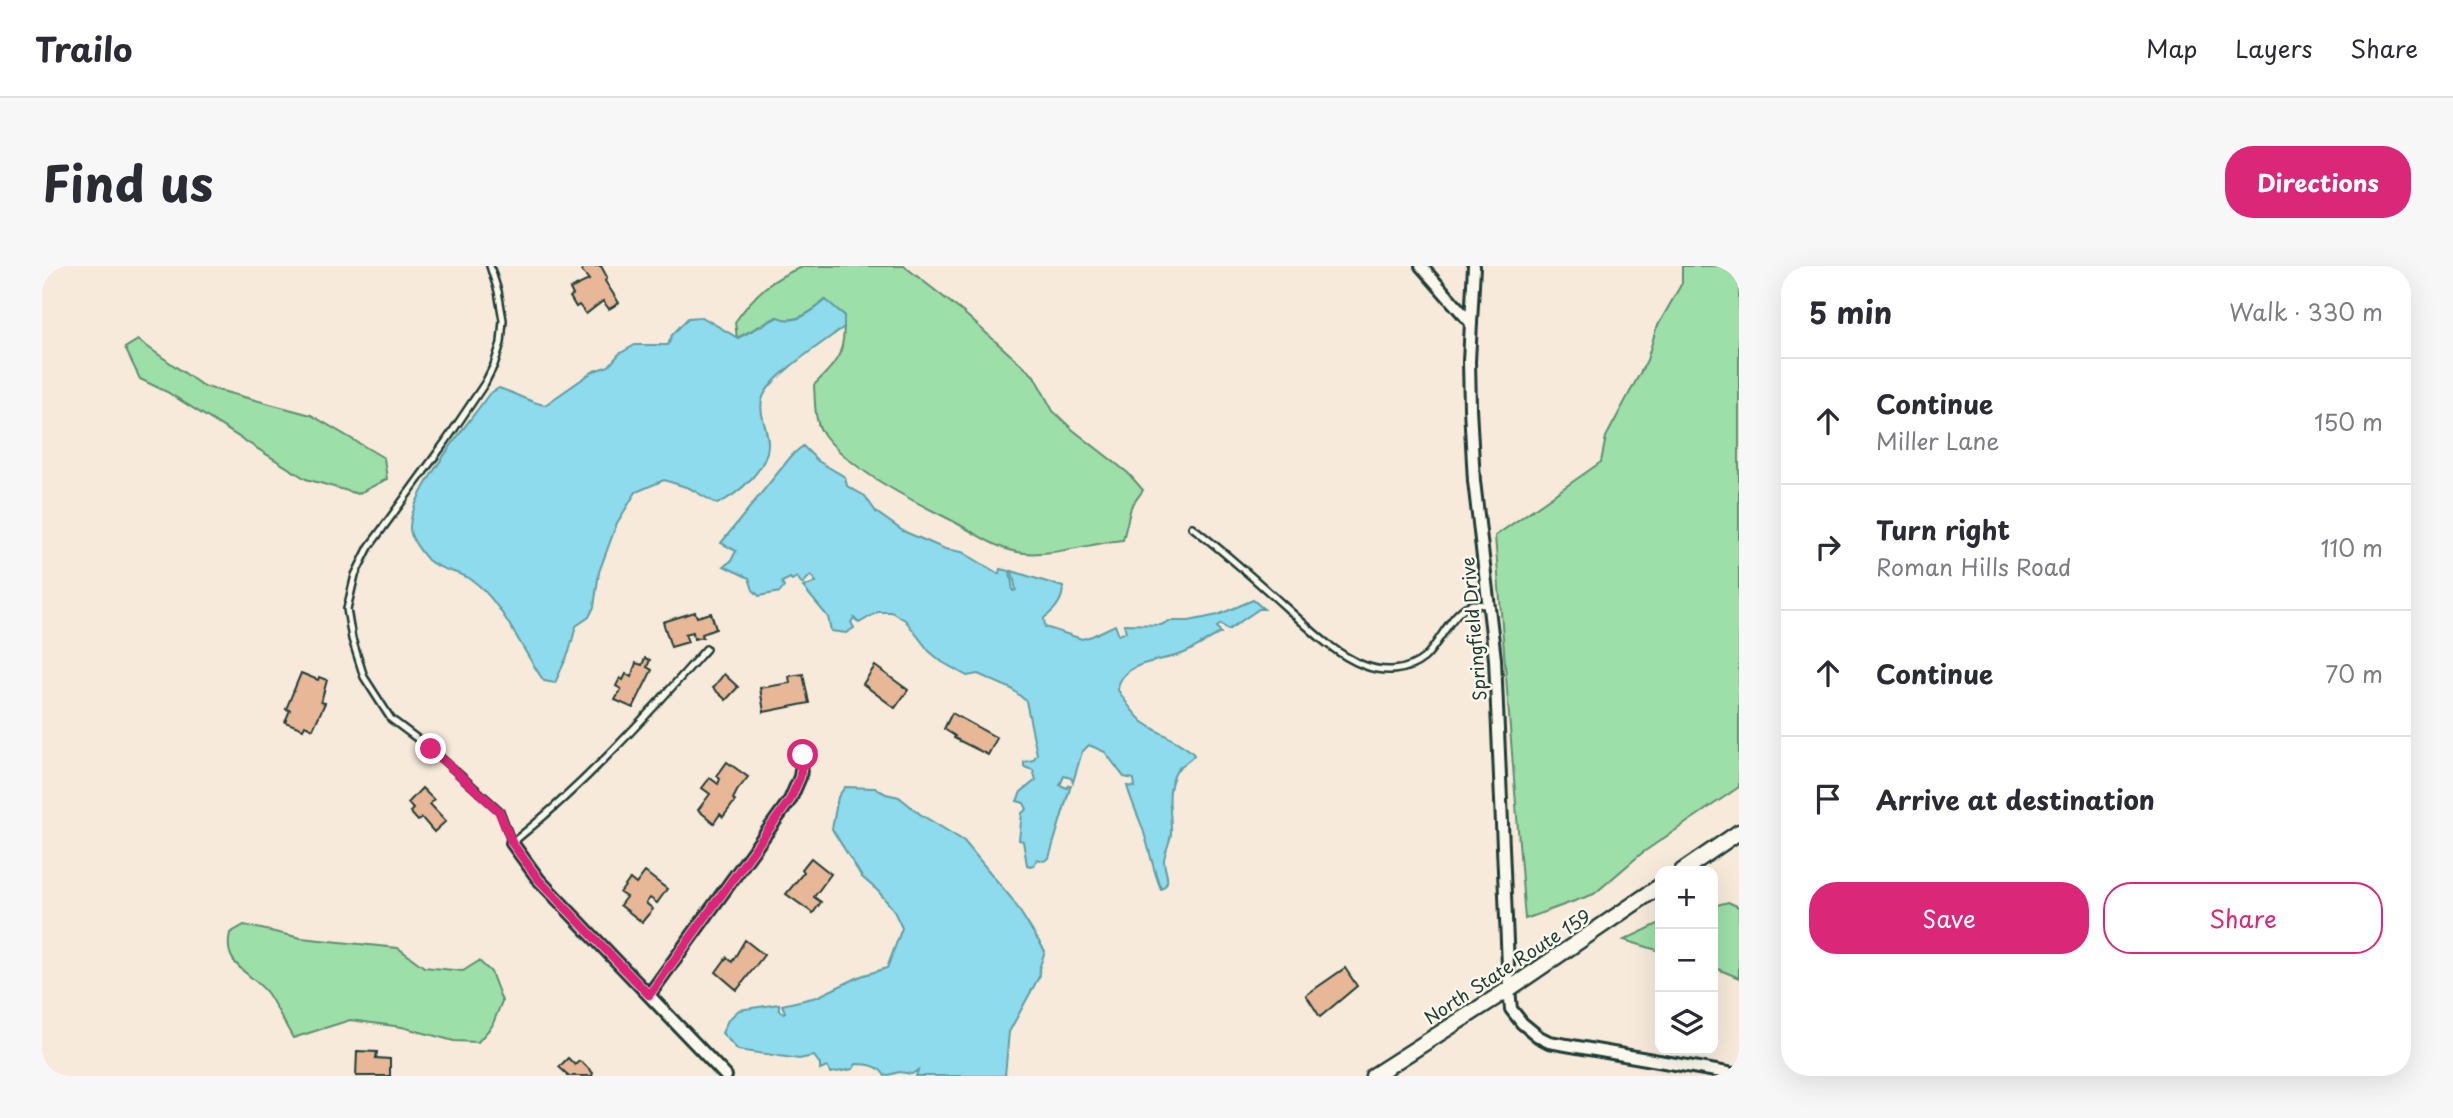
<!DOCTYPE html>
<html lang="en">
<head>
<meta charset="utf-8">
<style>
	body { margin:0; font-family:"Playpen Sans",sans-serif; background:#f7f7f7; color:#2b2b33 }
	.controls { position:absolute; right:21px; bottom:21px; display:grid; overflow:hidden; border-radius:14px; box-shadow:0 7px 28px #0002 }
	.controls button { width:63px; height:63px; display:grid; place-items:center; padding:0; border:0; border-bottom:2px solid #e1e1e2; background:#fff; color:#2b2b33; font:35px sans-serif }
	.stop { position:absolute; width:21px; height:21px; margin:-16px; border:5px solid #db2777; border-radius:50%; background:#fff }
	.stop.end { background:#db2777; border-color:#fff; box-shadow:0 2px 7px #0008 }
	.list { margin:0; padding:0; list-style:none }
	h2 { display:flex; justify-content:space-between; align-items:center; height:91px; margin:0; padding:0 28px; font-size:30px }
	h2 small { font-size:23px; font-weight:400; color:#7c7c81 }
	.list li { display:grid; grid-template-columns:46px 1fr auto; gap:21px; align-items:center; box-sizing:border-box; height:126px; padding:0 28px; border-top:2px solid #e1e1e2 }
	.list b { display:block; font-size:26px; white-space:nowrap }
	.list p { margin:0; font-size:23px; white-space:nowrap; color:#7c7c81 }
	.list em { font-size:23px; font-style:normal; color:#7c7c81 }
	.actions { display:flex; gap:14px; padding:21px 28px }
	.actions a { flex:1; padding:16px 0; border:2px solid #db2777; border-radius:28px; text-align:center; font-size:24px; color:#db2777 }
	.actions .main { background:#db2777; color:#fff }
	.icon { flex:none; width:38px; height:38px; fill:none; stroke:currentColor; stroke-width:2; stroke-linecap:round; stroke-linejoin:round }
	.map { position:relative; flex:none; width:1697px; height:810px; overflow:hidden; border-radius:28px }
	header { display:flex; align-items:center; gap:42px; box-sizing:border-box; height:98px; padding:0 35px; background:#fff; border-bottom:2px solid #e1e1e2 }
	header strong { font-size:33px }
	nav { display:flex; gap:38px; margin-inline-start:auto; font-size:24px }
	.intro { display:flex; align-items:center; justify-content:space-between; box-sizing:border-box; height:168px; padding:0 42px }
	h1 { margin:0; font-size:49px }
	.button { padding:18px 32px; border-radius:28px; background:#db2777; color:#fff; font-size:24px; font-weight:700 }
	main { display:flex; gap:42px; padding:0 42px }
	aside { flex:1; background:#fff; border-radius:28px; box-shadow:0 7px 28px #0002 }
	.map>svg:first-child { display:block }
</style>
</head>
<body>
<header>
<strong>Trailo</strong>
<nav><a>Map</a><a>Layers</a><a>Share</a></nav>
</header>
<div class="intro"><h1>Find us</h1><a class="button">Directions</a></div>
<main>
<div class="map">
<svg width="1697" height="810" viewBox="0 0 1697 810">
	<rect width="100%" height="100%" fill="#f7eadb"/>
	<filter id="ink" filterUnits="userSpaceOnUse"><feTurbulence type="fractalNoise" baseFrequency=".0143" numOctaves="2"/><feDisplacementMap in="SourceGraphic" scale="14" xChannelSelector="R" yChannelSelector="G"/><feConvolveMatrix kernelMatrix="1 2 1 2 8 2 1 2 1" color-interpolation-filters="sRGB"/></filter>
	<g filter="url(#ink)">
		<g fill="#9ddfa9" stroke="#5e8e6e" stroke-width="2">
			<path d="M763,0H862L922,47L992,110L1011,145L1031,164L1086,207L1101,224L1089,241L1081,274C1050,277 1005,292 975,286C949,281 926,262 903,251C863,231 806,202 780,166C772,154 773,132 772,119C800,91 802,87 802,49L783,34C771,45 752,60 735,51L695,72L693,56C713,28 729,12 763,0Z"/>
			<path d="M1640,0H1697V521L1600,587L1552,628L1483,653L1453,270L1559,196L1564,171L1605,94L1614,63L1640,17Z"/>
			<path d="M96,74L161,120L269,149L342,192L345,213L316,228L264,213L125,126L98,113L83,82Z"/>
			<path d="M1686,636L1697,641V712L1671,701V640Z"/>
			<path d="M1618,657V685L1582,674Z"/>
			<path d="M202,659L259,672L356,682L382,701L421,705L437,695L449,706L460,735L450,760L436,776L412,775L360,761L308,754L251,772C243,758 235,742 226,728C210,706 180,701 188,667Z"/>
		</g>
		<g fill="#8ddbec" stroke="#619ca2" stroke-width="2">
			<path d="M784,34L802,49V61C781,77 730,109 721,131C715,147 727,164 726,179C725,204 695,229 675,238L647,222L622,214L594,226L575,257L557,306L552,341L547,351L534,360L527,386L513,417L502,415C481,386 459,334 430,314C417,305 398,305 386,294C379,286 368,273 368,262C367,228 426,158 447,128L457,122C473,127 486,136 503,139L552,105L567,100L577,88L593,79H626L630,69L646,52L660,51L696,72L736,51C752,60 771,45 784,34Z"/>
			<path d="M761,180L776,195L803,211L805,220L823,230L834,246L861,265L903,283L920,286L957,308L958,303L968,305L971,325L974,324L970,305L1021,321C1021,334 1012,345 1002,352L1003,361L1040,373L1050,370L1073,359L1077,369L1084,366L1082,358L1119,359L1127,355H1147L1176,349L1211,334L1222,343H1217L1186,364L1179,358L1175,361L1179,367C1166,373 1153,383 1140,388C1119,396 1078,395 1076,424C1083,435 1090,446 1100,455C1112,465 1147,480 1152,489C1147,497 1137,498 1133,508C1123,527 1130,548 1129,568C1128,577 1123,585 1122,594C1122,606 1131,616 1119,623C1110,602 1107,579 1099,558C1094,545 1089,534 1085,520L1093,521L1092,513L1082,511L1063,486L1047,479L1040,486L1031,516L1029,512L1022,510L1018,519L1025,522L1027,519H1029L1007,592L1002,595L995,593L992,599L988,600L985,599L981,575L977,574L980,547L985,543L982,537L975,535L979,526L994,514L991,504L982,501V496L991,494L995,488L984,435L970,423L936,408L925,410L900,396L887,385L863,354L849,346H836L817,357L812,352L809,356L812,362L804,367L789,365L786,351L761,321L774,316L769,309L760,318L755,311L750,314L748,312L740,316L742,321L738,326L717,330L711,324L707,312L682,300L689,295L694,285L679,277L751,188Z"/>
			<path d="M803,521L833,522L844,528L857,531L878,548L922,575L970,633L1003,685L997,703L998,709L967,766L963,810H874L876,804L870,808L857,806L843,810C837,799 825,798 814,798L811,803L789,807L785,801L778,804V798L772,790L757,793L696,784L680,767L686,754L697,744L737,738V744L741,747L743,746L740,739L775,731L819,710L845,702L860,662L851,643L836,625L820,611L790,563L796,531Z"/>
		</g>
		<g fill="#e7b797" stroke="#1f3d34" stroke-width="2">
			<path d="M541,0H559L565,11L563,15L577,37L567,43L561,35L544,48L537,39L534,41L528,31L531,29L528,23L547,14L540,5Z"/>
			<path d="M653,346L655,351L669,347L674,363L660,368L661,371L652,373L651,366L643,368L646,376L629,381L621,356Z"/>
			<path d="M603,392L608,394L605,401L610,404L591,442L573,434L579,423L574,420L578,412L581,414L584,408L589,411L594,397L600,399Z"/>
			<path d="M833,400L866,424L853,442L821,418Z"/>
			<path d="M259,407L276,414L277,411L285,414L279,436L283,437L271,463L263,459L261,463L243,456L248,444L244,443Z"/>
			<path d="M682,408L696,421L684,434L671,422Z"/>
			<path d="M761,408L767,437L722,446L718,422L748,417L747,410Z"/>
			<path d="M910,447L955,472L946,489L912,472L913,470L902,463Z"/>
			<path d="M685,496L706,511L695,525L691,533L693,535L681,551L678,548L672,557L656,544L668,528L660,522L668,512L676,518L678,513L675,510Z"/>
			<path d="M380,522L392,534L388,538L404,555L392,566L380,552L376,555L368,546L371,543L366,537Z"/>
			<path d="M769,592L789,608L772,631L779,636L771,647L744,628L762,606L760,603Z"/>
			<path d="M603,606L625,623L615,637L608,632L604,637L611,643L600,656L578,639L584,631L578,627L588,613L594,618Z"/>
			<path d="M703,674L722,689L695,724L674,706L685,691L690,696Z"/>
			<path d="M1303,702L1315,720L1278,751L1264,729Z"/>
			<path d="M315,785L335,786L334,792L348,793V810H314Z"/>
			<path d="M526,792L533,799L537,795L541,797L551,807L550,810H524L526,809L517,801Z"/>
		</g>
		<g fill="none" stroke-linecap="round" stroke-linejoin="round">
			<g stroke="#1f3d34" stroke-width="10">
				<g id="service">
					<path d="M448,0L456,25L461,54L459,77L452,99L443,117L404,175L327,281L313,309L305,343L310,373L322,411L349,453L389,483L458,545L470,577C542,519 603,452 664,383"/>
					<path d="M1150,261C1184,287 1216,316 1248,345C1270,365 1293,388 1321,399C1341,407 1365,406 1382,392C1397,379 1412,340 1432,338C1437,338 1443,339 1448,340"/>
				</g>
			</g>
			<g stroke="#1f3d34" stroke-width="16">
				<g id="minor">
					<path d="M1379,0L1429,57"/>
					<path d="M1432,0L1427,95L1428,142L1432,215L1453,393L1467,723L1469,743L1480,757L1497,771L1507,776L1697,809"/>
					<path d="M470,577L497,614L684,810"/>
					<path d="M607,729L748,534L758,511L761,489"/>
				</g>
			</g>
			<g stroke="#1f3d34" stroke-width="19">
				<g id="secondary">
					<path d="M1640,605L1697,566"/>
					<path d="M1331,810L1467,723L1618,620"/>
				</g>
			</g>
			<use href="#service" stroke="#fbf7ec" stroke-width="5"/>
			<use href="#minor" stroke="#fbf7ec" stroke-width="10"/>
			<use href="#secondary" stroke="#fbf7ec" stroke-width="14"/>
		</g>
	</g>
	<g fill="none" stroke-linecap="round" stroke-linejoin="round" filter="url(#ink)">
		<path stroke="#db2777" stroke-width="9" d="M389,483L457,545L470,577L497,614L607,729L748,534L758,511L761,489"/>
	</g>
	<g text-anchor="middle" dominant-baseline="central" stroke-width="5" stroke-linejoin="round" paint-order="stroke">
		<g font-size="18" fill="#1f3d34" stroke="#fbf7ec">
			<text transform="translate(1431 363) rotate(-95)">Springfield Drive</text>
			<text transform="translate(1465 700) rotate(-33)">North State Route 159</text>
		</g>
	</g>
</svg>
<div class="controls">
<button>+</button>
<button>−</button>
<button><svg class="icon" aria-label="layers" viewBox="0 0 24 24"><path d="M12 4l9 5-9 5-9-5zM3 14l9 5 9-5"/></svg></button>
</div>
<div class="stop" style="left:761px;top:489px"></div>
<div class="stop end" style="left:389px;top:483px"></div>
</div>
<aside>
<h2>5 min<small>Walk · 330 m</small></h2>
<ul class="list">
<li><svg class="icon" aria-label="ahead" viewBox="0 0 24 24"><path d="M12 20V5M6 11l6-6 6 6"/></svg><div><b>Continue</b><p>Miller Lane</p></div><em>150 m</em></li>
<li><svg class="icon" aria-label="right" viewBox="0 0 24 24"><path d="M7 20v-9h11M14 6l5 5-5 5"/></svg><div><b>Turn right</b><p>Roman Hills Road</p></div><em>110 m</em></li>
<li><svg class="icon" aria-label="ahead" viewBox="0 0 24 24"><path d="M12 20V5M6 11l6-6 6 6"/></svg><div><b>Continue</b></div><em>70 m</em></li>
<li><svg class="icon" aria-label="arrive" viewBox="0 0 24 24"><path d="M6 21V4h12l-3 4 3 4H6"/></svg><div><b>Arrive at destination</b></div></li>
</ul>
<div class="actions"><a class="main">Save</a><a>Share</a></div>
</aside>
</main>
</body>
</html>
